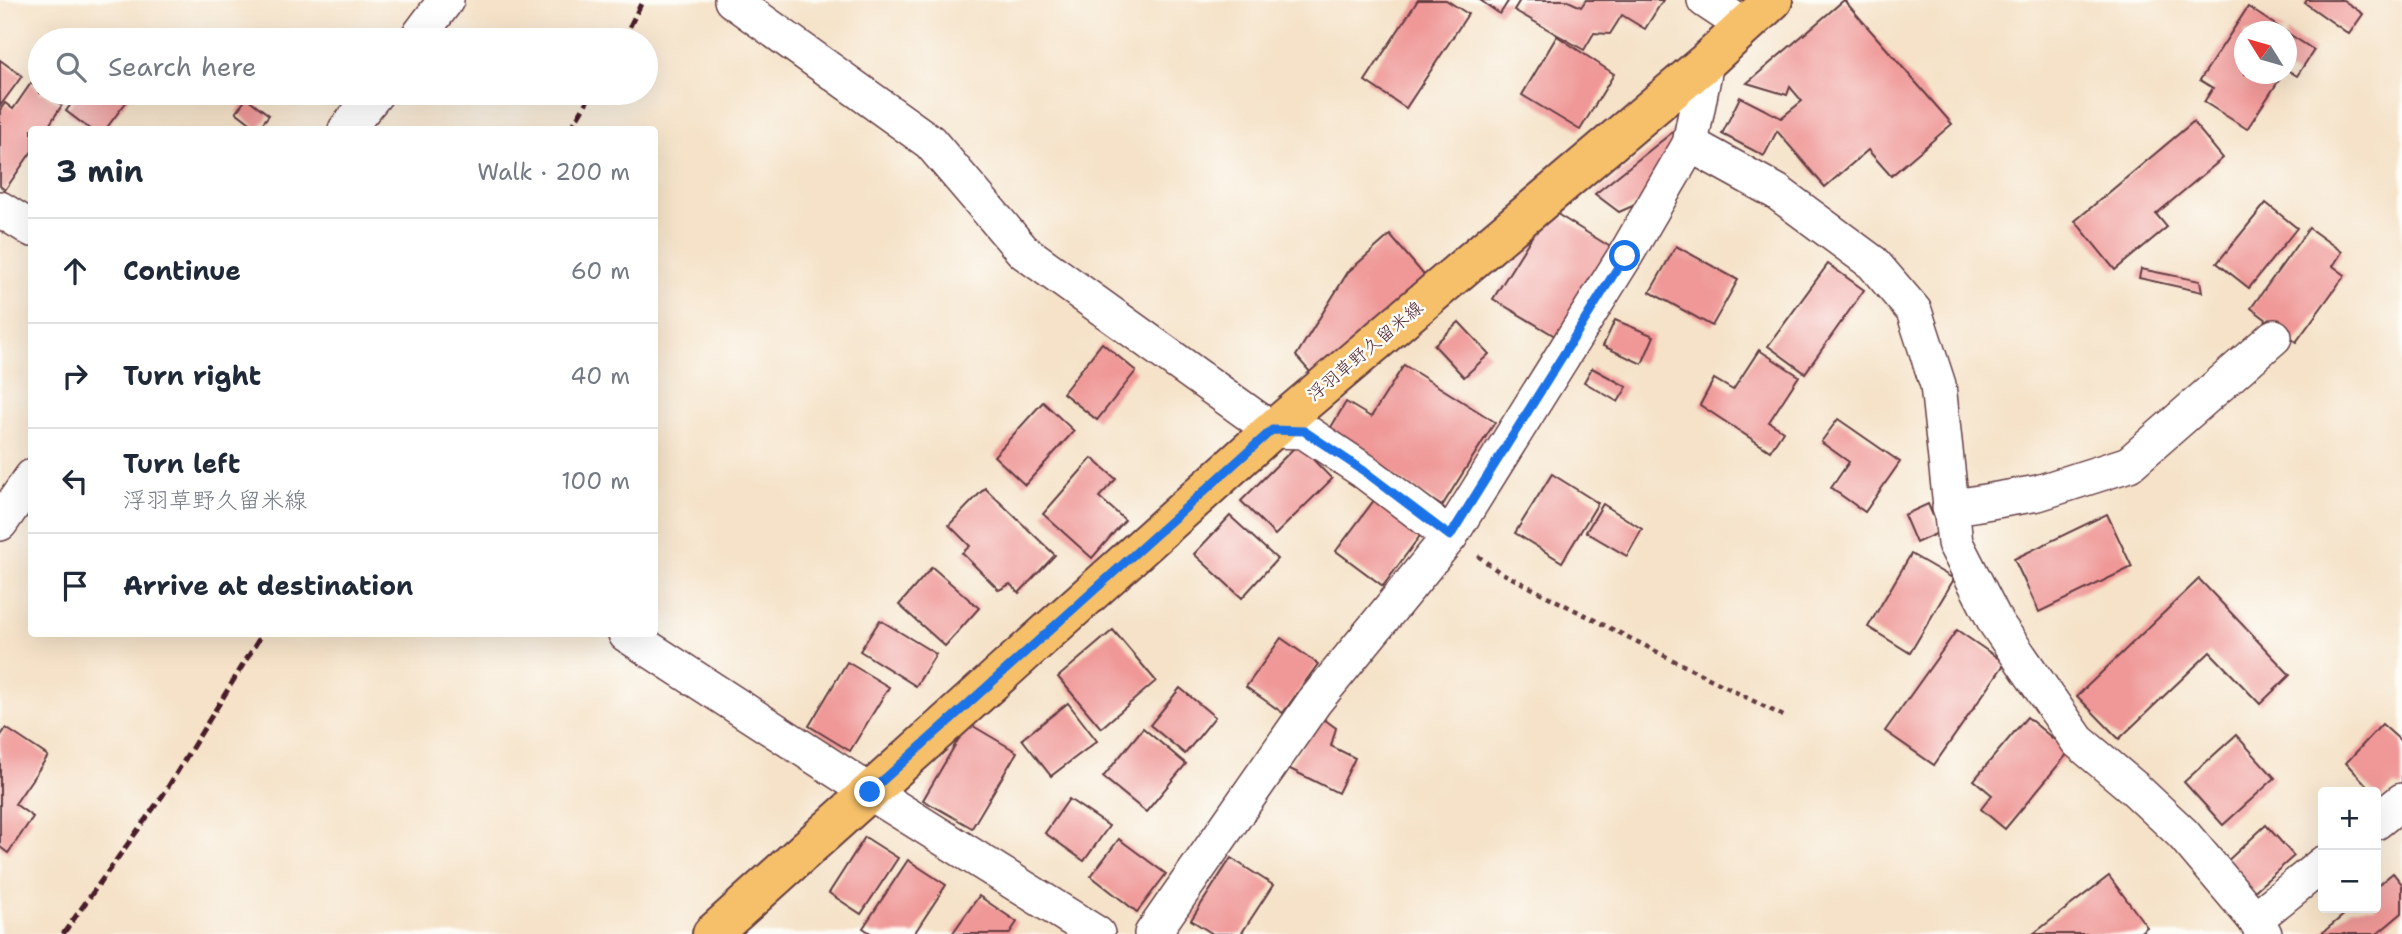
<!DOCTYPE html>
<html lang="en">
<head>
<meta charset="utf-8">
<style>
	body { margin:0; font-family:"Shantell Sans","Klee One",sans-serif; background:#f2f2f3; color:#1f2937 }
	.controls { position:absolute; right:21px; bottom:21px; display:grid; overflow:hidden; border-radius:7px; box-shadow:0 7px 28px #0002 }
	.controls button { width:63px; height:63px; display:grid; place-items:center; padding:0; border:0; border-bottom:2px solid #e0e1e3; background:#fff; color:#1f2937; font:35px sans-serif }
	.compass { position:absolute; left:2234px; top:21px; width:63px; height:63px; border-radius:50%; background:#fff; box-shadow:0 7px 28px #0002; rotate:307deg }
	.stop { position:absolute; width:21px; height:21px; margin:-16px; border:5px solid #1a73e8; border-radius:50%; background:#fff }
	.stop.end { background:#1a73e8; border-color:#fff; box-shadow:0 2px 7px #0008 }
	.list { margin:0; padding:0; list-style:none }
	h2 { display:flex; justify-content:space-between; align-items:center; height:91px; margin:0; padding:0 28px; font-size:30px }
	h2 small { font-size:23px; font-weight:400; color:#747a83 }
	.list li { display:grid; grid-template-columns:46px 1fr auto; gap:21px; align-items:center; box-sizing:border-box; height:105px; padding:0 28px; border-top:2px solid #e0e1e3 }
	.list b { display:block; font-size:26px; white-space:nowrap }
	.list p { margin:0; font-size:23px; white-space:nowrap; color:#747a83 }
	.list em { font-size:23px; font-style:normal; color:#747a83 }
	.icon { flex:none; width:38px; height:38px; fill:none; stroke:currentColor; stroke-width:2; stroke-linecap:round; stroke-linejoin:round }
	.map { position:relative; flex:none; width:2402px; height:934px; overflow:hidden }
	.search { position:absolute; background:#fff; box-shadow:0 7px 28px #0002; left:28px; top:28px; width:630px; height:77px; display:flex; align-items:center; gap:18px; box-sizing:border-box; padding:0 24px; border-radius:38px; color:#747a83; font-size:26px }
	.panel { position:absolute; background:#fff; box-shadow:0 7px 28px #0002; left:28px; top:126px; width:630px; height:511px; border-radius:7px }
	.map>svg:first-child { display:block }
</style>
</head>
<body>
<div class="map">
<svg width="2402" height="934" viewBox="0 0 2402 934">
	<rect width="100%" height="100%" fill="#fdfcf7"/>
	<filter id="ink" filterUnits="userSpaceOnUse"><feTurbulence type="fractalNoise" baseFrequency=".0143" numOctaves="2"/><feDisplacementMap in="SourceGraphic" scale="14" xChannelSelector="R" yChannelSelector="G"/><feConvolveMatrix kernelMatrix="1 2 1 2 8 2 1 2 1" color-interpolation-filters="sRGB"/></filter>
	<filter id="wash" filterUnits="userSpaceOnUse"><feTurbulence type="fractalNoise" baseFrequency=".00686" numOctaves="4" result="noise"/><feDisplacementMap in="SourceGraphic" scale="28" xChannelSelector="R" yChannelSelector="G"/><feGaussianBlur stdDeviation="1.57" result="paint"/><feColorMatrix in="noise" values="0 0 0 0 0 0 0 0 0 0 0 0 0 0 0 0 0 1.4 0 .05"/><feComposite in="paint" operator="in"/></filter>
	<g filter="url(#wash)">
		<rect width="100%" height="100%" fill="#f5e2c8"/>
		<g id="blocks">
			<g fill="#ef9897">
				<path d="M1418,0H1446L1468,14L1406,108L1365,81Z"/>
				<path d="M1480,0H1509L1500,14Z"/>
				<path d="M1520,0H1566L1581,7L1586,0H1663L1645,29L1622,15L1610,34L1594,33L1584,50L1514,10Z"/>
				<path d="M1844,0L1952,124L1891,176L1868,150L1825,187L1777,131L1764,156L1722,134L1740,97L1781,118L1802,101L1790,87L1787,95L1747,83Z"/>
				<path d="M2307,0H2343L2363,14L2349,34L2305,3Z"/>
				<path d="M2248,7L2286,32H2244V74H2283L2247,129L2204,102L2213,88L2200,80Z"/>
				<path d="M2286,32L2314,50L2297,76L2286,69Z"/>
				<path d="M1557,36L1614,74L1580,130L1522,95Z"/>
				<path d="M0,60L22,76L0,106Z"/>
				<path d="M31,83L40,90V93H44L62,105L46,130H32V151L5,190L0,186V110L5,103L13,109Z"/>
				<path d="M79,93H133L105,130H91L66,111Z"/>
				<path d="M247,98L269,115L258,129L236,112Z"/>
				<path d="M2193,122L2223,158L2156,214L2167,227L2115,270L2075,221Z"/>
				<path d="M1684,123L1644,201L1619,212L1595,194Z"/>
				<path d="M2266,203L2297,228L2249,288L2217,263Z"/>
				<path d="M1549,209L1625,256L1570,345L1493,299Z"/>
				<path d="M2309,228L2342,252L2333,266L2345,275L2296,342L2251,308Z"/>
				<path d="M1390,235L1429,281L1317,380L1296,356L1348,272Z"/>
				<path d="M1676,246L1738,280L1712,326L1650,292Z"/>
				<path d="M1828,264L1864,290L1805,373L1768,346Z"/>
				<path d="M2141,269L2200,281L2202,292L2139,278Z"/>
				<path d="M1615,320L1654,336L1642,364L1603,346Z"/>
				<path d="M1459,322L1489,354L1464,377L1434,345Z"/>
				<path d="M1102,343L1136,371L1097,420L1063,393Z"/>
				<path d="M1759,350L1799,376L1769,422L1783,431L1770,451L1700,405L1714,379L1733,390Z"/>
				<path d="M1404,365L1495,422L1442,506L1327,434L1346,402L1371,417Z"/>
				<path d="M1592,368L1627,387L1618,402L1584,382Z"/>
				<path d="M1043,402L1074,431L1025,485L994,456Z"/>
				<path d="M1838,419L1900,462L1865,512L1831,488L1849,462L1821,442Z"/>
				<path d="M1298,444L1332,479L1275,535L1241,501Z"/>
				<path d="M1092,458L1116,479L1099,497L1125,520L1092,558L1043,514Z"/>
				<path d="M1552,474L1598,503L1562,562L1515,533Z"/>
				<path d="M985,488L1055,555L1019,593L1010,584L999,590L962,553L970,546L949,525Z"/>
				<path d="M1375,499L1422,533L1383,586L1336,551Z"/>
				<path d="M1603,504L1642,529L1627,556L1586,532Z"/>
				<path d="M1928,504L1940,532L1916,543L1904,515Z"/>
				<path d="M2107,514L2132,567L2039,612L2014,559Z"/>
				<path d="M1230,516L1277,559L1242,598L1194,554Z"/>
				<path d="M1911,554L1954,579L1910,653L1868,627Z"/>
				<path d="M932,567L979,608L945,646L899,605Z"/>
				<path d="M2199,579L2290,675L2260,704L2210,652L2119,739L2077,696Z"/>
				<path d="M880,620L936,654L916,686L860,651Z"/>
				<path d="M1113,630L1156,681L1101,728L1058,677Z"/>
				<path d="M1957,630L2005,663L1934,765L1885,731Z"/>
				<path d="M1281,638L1318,664L1283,713L1246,687Z"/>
				<path d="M847,662L889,687L850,751L809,726Z"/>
				<path d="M1180,688L1215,717L1185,754L1150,725Z"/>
				<path d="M1068,703L1097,741L1051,776L1022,739Z"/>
				<path d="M1321,717L1336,728L1331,746L1355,758L1338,793L1288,768Z"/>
				<path d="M2027,717L2069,752L2005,829L1981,809L1992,795L1974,780Z"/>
				<path d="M968,723L1017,752L972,828L923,800Z"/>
				<path d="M2382,724L2402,742V788L2394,785L2380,800L2376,792H2373L2346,763Z"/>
				<path d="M6,728L48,756L15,804L33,817L8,853L0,847V737Z"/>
				<path d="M1143,728L1186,764L1146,812L1103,777Z"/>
				<path d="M2236,735L2275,778L2223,825L2184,782Z"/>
				<path d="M1069,799L1109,826L1084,861L1045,833Z"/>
				<path d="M2266,825L2294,856L2250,895L2223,865Z"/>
				<path d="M865,837L898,858L861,914L829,893Z"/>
				<path d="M1119,839L1166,874L1137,912L1091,876Z"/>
				<path d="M1231,858L1273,885L1241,934H1213L1191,920Z"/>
				<path d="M908,860L946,885L914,934H872L863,928Z"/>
				<path d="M2393,873L2402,884V913L2377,934H2321L2352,908H2376V887Z"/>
				<path d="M2109,876L2147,927L2138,934H2033Z"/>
				<path d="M979,896L1017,922L1009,934H952Z"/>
			</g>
		</g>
	</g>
	<g filter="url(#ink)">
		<use href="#blocks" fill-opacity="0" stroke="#643c43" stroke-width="2"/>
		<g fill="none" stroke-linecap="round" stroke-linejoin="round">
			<g stroke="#643c43" stroke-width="38">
				<g id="minor">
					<path d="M732,0L930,142L1023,251L1272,430L1304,431L1364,471L1450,536"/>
					<path d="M1705,0L1744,26"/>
					<path d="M416,40L446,0"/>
					<path d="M346,130L376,93"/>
					<path d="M1690,144L1777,192L1873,263L1914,311L1938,385L1955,543L1996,623L2078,741L2134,788L2183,834L2255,919L2264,934"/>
					<path d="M0,209L32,229"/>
					<path d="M1950,508L2038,493L2129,464L2274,337"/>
					<path d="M0,523L32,477"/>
					<path d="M626,634L870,792L1097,934"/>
					<path d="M2376,822L2402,801"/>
					<path d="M2255,919L2323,864"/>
					<path d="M1152,934L1314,702L1450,536L1625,256L1690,144L1706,62"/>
				</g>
			</g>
			<g stroke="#643c43" stroke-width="42">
				<path id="primary" d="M712,934L1272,430L1706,62L1773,0"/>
			</g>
			<path stroke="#643c43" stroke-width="4.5" stroke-dasharray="5 5" stroke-linecap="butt" d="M1478,556L1498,571L1787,718"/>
			<use href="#minor" stroke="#fff" stroke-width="35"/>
			<use href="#primary" stroke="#f6c06b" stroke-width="38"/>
			<g stroke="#4a1f2b" stroke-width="5" stroke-dasharray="10 5" stroke-linecap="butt">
				<path d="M623,40L643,0"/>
				<path d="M570,130L592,93"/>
				<path d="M63,934L163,795L262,634"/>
			</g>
		</g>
	</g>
	<g fill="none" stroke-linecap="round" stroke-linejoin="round" filter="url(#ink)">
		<path stroke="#1a73e8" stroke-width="9" d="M870,792L1272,430L1304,431L1364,471L1450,536L1625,256"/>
	</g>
	<g text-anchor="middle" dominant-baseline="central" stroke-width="5" stroke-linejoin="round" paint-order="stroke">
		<g font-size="18" fill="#4a1f2b" stroke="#fdfcf7">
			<text transform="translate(1365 351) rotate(-40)">浮羽草野久留米線</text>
		</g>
	</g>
</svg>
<div class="controls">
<button>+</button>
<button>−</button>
</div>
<svg class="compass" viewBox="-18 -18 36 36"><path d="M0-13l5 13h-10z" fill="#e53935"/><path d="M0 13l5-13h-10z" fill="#747a83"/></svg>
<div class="stop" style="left:1625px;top:256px"></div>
<div class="stop end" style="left:870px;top:792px"></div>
<div class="search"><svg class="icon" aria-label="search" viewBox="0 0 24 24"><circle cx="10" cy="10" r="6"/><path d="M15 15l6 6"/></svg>Search here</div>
<section class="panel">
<h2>3 min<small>Walk · 200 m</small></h2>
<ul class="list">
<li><svg class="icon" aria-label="ahead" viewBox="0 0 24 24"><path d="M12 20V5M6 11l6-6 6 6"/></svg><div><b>Continue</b></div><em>60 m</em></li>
<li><svg class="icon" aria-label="right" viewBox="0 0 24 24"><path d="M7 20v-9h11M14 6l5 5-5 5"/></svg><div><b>Turn right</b></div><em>40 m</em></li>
<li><svg class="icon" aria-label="left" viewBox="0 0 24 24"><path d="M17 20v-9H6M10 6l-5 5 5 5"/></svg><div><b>Turn left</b><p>浮羽草野久留米線</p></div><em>100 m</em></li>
<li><svg class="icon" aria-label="arrive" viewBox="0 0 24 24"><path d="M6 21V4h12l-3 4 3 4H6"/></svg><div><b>Arrive at destination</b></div></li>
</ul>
</section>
</div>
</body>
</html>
